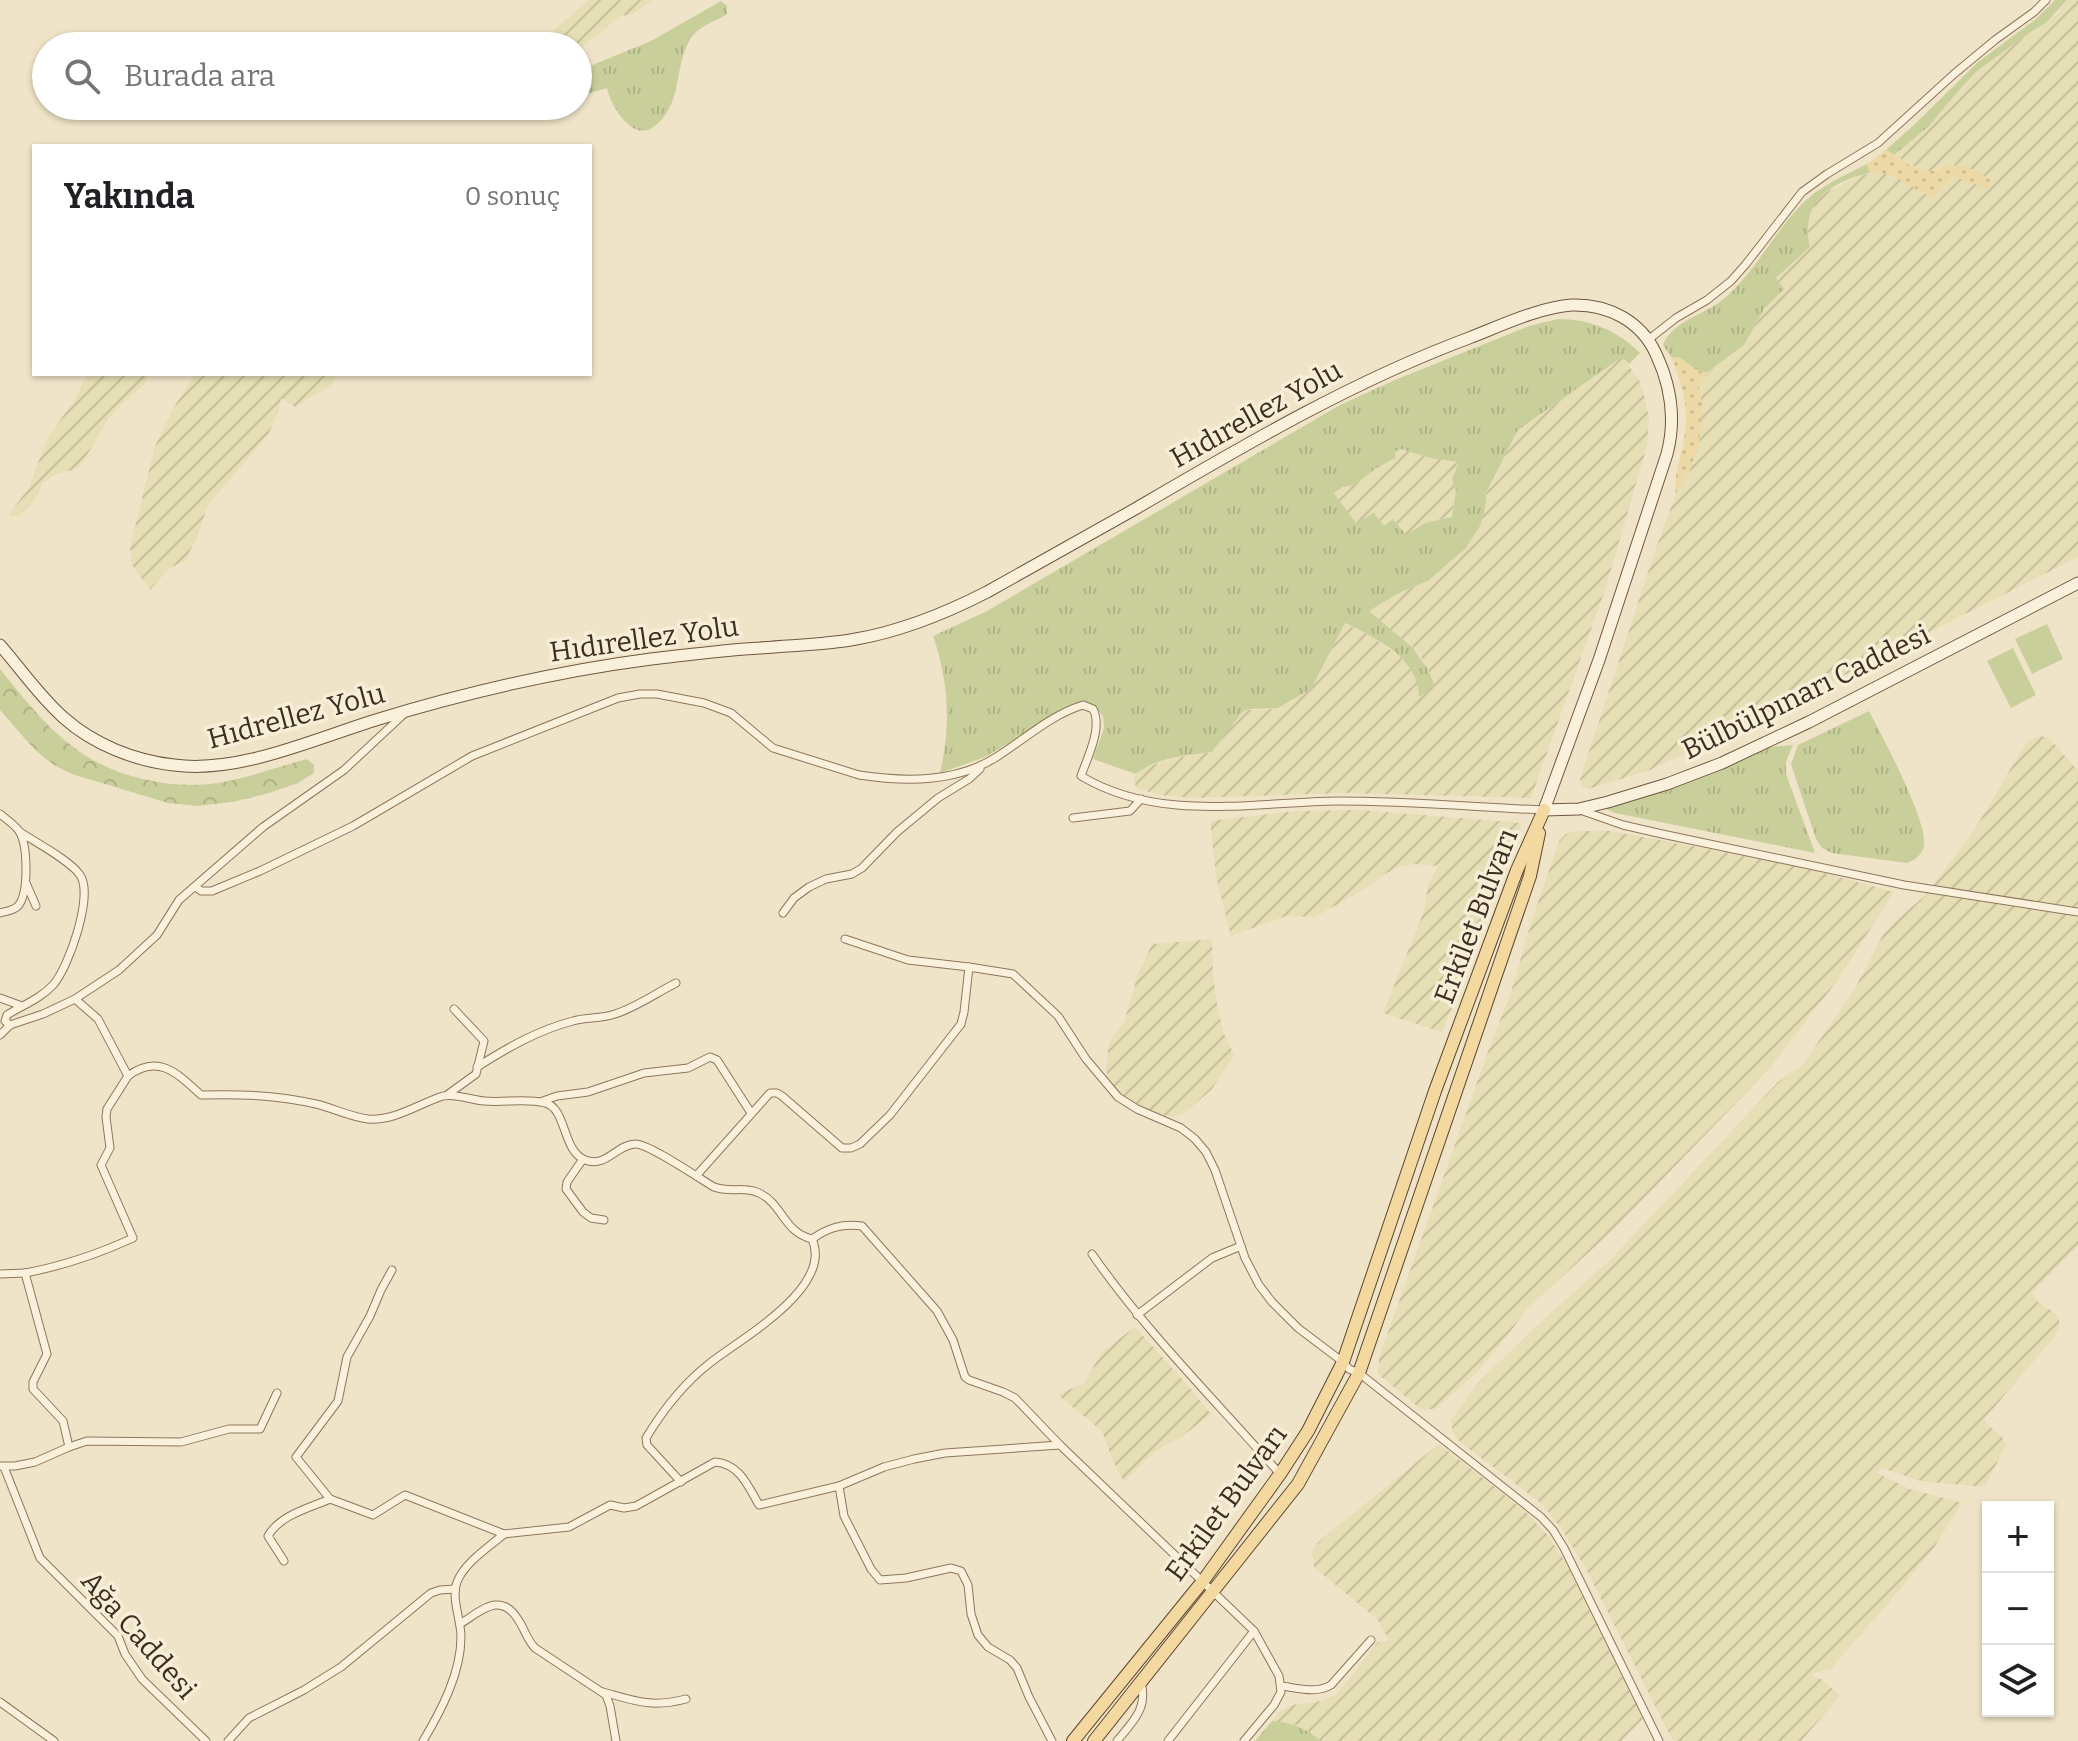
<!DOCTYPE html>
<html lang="tr">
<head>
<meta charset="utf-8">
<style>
	body { margin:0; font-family:Bitter,serif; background:#f2f2f2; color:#202124 }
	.controls { position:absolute; right:24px; bottom:24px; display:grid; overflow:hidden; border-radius:0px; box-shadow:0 2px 6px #0004 }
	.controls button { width:72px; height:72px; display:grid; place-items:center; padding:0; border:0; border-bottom:2px solid #e0e0e0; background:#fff; color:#202124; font:40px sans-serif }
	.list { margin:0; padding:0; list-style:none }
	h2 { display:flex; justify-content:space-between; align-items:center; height:104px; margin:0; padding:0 32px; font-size:34px }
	h2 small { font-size:26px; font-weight:400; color:#757577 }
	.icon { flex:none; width:44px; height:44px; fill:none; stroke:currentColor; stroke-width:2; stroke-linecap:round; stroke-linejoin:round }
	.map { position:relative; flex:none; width:2078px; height:1741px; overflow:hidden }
	.search { position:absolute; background:#fff; box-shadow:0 2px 6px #0004; left:32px; top:32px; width:560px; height:88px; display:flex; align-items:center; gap:20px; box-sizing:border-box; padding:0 28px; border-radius:44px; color:#757577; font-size:30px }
	.panel { position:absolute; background:#fff; box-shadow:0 2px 6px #0004; left:32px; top:144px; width:560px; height:232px; border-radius:0px }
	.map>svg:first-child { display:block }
</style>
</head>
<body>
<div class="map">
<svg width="2078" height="1741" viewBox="0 0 2078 1741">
	<defs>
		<pattern id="farmland-furrows" width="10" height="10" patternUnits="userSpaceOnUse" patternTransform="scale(2)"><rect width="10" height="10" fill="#e6deb5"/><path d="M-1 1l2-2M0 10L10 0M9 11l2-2" fill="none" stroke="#c6bf9b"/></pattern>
		<pattern id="grass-tufts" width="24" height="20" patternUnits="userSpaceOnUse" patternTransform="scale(2)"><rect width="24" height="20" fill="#c9cf9b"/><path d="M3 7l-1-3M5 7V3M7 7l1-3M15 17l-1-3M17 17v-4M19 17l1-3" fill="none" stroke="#aeb285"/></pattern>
		<pattern id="forest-crowns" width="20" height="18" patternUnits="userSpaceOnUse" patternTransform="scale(2)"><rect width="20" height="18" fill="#c9cf9b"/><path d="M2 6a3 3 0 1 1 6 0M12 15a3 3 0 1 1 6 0" fill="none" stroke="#aeb285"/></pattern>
		<pattern id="sand-dots" width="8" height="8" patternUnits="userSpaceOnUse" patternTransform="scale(2)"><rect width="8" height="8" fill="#ecd9a5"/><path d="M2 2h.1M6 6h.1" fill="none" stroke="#cbbb8e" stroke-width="1.8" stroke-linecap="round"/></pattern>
	</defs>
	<rect width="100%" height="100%" fill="#f0e4c8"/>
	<g fill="url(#farmland-furrows)">
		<path d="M589,0H653L633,14L621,16L578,50V46H563L553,30Z"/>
		<path d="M2067,0H2078V557L1750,723L1650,770L1588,789L1583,787L1580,779L1656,548L1676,494L1690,470L1703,406L1699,393L1704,377L1711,369L1744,345L1764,309L1784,289L1776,279L1810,247L1807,231L1809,217L1815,203L1824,193L1861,175L1886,173L1900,178L1933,199L1960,166L1947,165L1929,171L1920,170L1894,155L1929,126L1961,88L1977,71L2032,31L2046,23L2058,13Z"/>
		<path d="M1622,357L1639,380L1645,399L1649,418L1647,446L1606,587L1531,798L1345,793L1192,798L1160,795L1136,788L1134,777L1144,768L1170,759L1212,752L1236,718L1245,710L1272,709L1288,703L1311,689L1344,623L1374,638L1404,660L1415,675L1419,689L1432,677L1421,657L1414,648L1368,612L1401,592L1428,581L1466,548L1480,526L1485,509L1487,492L1518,430Z"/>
		<path d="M88,374H149L144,385L126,400L109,418L81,465L72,470L56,474L43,482L37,496L29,508L19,516H11L9,514L29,488L47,439L73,402Z"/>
		<path d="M195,374H338L331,385L295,407L281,398L278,413L268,435L208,505L197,537L185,561L169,568L150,590L132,565L130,548L154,449L171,412Z"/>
		<path d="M1401,449L1430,458L1460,462L1452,479L1456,489L1452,517L1425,523L1406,536L1394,520L1385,526L1356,523L1333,494L1342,487L1355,485L1375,469L1394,458L1396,451Z"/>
		<path d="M2040,736L2049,738L2078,771V1246L2032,1293L2039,1303L2055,1313L2059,1320V1328L2056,1335L1984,1419L1990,1427L2002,1437L2006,1446L1984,1487L1921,1481L1882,1468L1877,1473L1910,1489L1962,1503L1933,1549L1881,1612L1829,1670L1812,1673L1813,1677L1821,1679L1840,1696L1801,1741H1673L1586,1569L1561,1528L1541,1503L1459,1441L1453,1433L1451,1420L1477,1384L1546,1317L1610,1260L1778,1082L1790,1073L1801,1067L1854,990L1883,935L1896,920L1926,895L1975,829L2027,741Z"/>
		<path d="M1360,810L1522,823L1488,917L1442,1032L1383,1013L1424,911L1428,885L1438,866L1414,864L1398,867L1383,875L1370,886L1315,917L1286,916L1231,936L1216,877L1210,821L1297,811Z"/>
		<path d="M1574,831H1611L1794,865L1894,892L1837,981L1770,1068L1614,1229L1526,1310L1502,1343L1475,1374L1437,1408L1425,1410L1418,1407L1378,1374L1379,1358L1490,1046L1511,992L1531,923L1559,841L1566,834Z"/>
		<path d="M1212,939L1213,974L1218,1009L1224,1034L1234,1055L1223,1073L1211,1090L1184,1113L1172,1117L1149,1112L1125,1099L1108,1081L1106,1066L1109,1045L1115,1033L1124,1023L1138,974L1152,944Z"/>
		<path d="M1135,1327L1189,1387L1211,1414L1181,1437L1154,1452L1124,1482L1112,1459L1102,1431L1058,1395L1084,1383L1102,1352Z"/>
		<path d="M1439,1444L1525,1511L1549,1537L1566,1563L1643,1719L1621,1741H1320L1310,1733L1296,1725L1272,1721L1279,1712L1292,1705L1322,1701L1336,1695L1378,1642L1389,1640L1378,1620L1314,1567L1312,1552L1318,1542Z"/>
	</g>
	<g fill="url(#grass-tufts)" fill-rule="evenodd">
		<path d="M2055,0H2067L2046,23L2032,31L1977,71L1961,88L1929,126L1894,155L1886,150L1916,123L1978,62L2036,19Z"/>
		<path d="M721,1L727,6V14C714,23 701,24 691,38C673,65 684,107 652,128C631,141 610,104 607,88L583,95L578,71L651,41Z"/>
		<path d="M1867,164L1870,173C1831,181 1799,203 1810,247L1776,278L1784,289L1764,309L1744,345L1707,372C1690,372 1688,357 1672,358L1663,345C1673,321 1701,316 1721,301C1755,274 1773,232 1804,202C1822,185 1845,175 1867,164Z"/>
		<path d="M1558,319C1590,319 1617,330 1640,353L1629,364L1622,357L1518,430L1487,491L1485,509L1480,526L1466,548L1428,581L1401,592L1369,611L1413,648L1427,668L1435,686L1419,697C1418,656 1376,639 1345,623L1311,689L1278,708L1249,709L1242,712L1212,752C1186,756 1157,757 1136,774L1093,759L1104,728L1103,716L1094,706L1071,707L985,757L940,773C951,726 949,682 933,636L987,611L1340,405L1395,380L1529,326ZM1401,449L1430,458L1459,462L1452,479L1456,490L1452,517L1425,523L1406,535L1393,519L1384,526L1374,513L1356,523L1334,493L1342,487L1355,485L1375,469L1395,458L1396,451Z"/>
		<path d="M1869,711C1882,736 1928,821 1924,846C1922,855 1915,860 1907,863L1832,853L1822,848L1816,839L1791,764L1798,745Z"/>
		<path d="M1793,745L1786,762V774L1815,853L1615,813L1596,804L1757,748Z"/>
		<path d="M1272,1721C1291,1722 1306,1728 1320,1741H1255Z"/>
	</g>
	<path fill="url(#forest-crowns)" d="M0,669C22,696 44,725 72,746C111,777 169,790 218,783C248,778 277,767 307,759L314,765V773L298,783L266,794L232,802L197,806L168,803L75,775C39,762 25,737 0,710Z"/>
	<g fill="url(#sand-dots)">
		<path d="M1886,150C1898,157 1912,169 1926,171C1935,172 1942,166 1950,165C1965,164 1980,172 1991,181L1988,189L1953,176L1933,199L1893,175L1870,173L1867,164Z"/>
		<path d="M1676,357C1689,359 1692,373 1707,372L1699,389L1703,406L1699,443L1690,470L1676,494C1673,474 1681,459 1684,439C1690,411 1682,384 1672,358Z"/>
	</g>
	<g fill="#c9cf9b">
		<path d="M2047,624L2063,659L2032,674L2015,639Z"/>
		<path d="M2013,648L2036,695L2011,708L1987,661Z"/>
	</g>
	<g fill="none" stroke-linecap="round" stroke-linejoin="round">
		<g stroke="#8d765c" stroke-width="9">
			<g id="street">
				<path d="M1648,340L1676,318L1707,300L1731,281L1746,264L1802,192L1827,174L1878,143L1954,74L1995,40L2034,12L2046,0"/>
				<path d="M1580,810L1623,825L1662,834L1904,885L2078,912"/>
				<path d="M0,814C6,819 15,825 19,831C28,845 29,893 18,906C13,911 6,911 0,913"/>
				<path d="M1073,818L1130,811L1141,799"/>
				<path d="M26,883L36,906"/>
				<path d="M196,887L201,891H212L260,871L353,826L472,756L618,698L640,694H657L704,703L731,713L773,748L859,775C905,782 957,783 998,756C1026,738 1051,715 1083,705L1093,709C1103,728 1087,758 1081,776C1160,823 1251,802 1338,801C1406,801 1476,807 1544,810"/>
				<path d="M783,913L794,898L809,887L826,879L852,874L862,868L897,832L938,798L969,779L980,769"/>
				<path d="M845,939L908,960L969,967"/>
				<path d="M0,998L22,1006"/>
				<path d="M10,1025L5,1021L7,1015C23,1005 40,999 53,985C69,967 94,895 80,875C71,861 35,842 20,832"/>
				<path d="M0,1035L10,1025L43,1014L75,999L119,970L157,935L179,900L263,827L344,770L404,714"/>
				<path d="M477,1067C507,1048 538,1030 573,1021C586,1017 601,1019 615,1014C637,1007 656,993 676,983"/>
				<path d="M128,1076C159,1053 178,1074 201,1095C242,1094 275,1095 316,1104C333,1108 351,1117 368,1119C395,1121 418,1104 443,1096C455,1093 471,1100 484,1101C504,1103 526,1098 545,1103C567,1108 562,1151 585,1160C606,1168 616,1145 635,1144C648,1143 700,1179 714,1187C730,1193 745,1186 759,1193C783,1204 783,1232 812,1239"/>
				<path d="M447,1095L476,1074L484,1041L454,1009"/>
				<path d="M543,1101L557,1096L588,1092L644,1073L688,1068L710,1057L717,1060L751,1113"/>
				<path d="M583,1159L567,1182L566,1189L583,1212L591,1218L604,1220"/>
				<path d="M696,1176L770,1093H777L782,1096L842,1148H851L860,1144L890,1115L961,1024L964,1012L969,967L1013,974L1058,1016L1086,1059L1118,1097L1137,1109L1181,1128L1195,1139L1206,1152L1215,1170L1245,1258L1259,1285L1272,1302L1298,1328L1343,1362L1349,1369L1359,1373L1541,1517L1553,1530L1564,1548L1659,1741"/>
				<path d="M812,1239C828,1228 842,1223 862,1226L937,1311L953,1340L965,1377L969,1380L1003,1392L1015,1398L1060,1445L1254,1631L1279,1676L1281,1692L1274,1705L1244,1741"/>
				<path d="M1092,1254C1147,1333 1216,1401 1280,1474"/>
				<path d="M0,1274L25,1273"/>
				<path d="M1137,1315L1212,1258L1241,1246"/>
				<path d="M69,1447L63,1421L33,1389V1382L47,1354L25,1273C63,1266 98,1254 133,1238L101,1165L110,1148L106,1117L107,1109L128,1076L98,1019L75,999"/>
				<path d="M0,1466H15L35,1462L69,1447L87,1441L181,1442L229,1429H260L277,1393"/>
				<path d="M4,1467L40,1558L118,1636L125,1654L142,1679L206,1741"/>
				<path d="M681,1482L647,1445L646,1438C663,1410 684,1383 710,1363C740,1339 834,1288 812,1239"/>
				<path d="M839,1486L844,1516L871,1569L880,1580L906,1578L951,1568L961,1571L968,1585L971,1614L978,1635L988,1647L1010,1660L1017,1668L1029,1697L1052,1741"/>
				<path d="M330,1499L296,1457L338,1401L347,1357L370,1316L381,1290L392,1270"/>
				<path d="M284,1561L268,1536C280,1515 309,1508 330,1499L373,1515L405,1495L504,1534L569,1527L610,1505L624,1508L636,1506L715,1462C740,1464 748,1486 759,1505L839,1486L884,1467L914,1459L945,1453L1060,1445"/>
				<path d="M460,1624C481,1611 501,1590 519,1621C525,1630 527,1640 535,1648L606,1695L610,1706L616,1741"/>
				<path d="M1281,1686C1298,1688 1316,1694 1331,1685L1371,1640"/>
				<path d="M603,1692C636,1701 651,1708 686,1699"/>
				<path d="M0,1702L54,1741"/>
				<path d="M228,1741L249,1718L304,1690L341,1667L431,1593L440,1590L455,1589"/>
				<path d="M423,1741C441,1711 461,1673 461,1637C461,1620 451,1598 457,1582C465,1562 488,1548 504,1534"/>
				<path d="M1117,1741C1133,1721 1148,1709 1141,1682"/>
				<path d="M1168,1741L1254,1631"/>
			</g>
		</g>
		<g stroke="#6f573f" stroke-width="13">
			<path id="secondary" d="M0,645C21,669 40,697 64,718C93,744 135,761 174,765C240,774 316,738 379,719C468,692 559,671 651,659C687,655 724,650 760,648C792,645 825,645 856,639C902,631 946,613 987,592C1036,564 1086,537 1135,509C1243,446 1351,382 1469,338C1500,326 1540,307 1572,305C1608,304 1641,321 1656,354C1671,386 1676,420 1667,454L1599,660L1544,810L1579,809L1608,802L1667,784L1722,763L1809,722L2078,583"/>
		</g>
		<g stroke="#5b4430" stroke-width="14">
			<g id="primary">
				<path d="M1073,1741L1203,1581L1280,1474L1308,1431L1343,1362L1435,1091L1517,870L1544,810"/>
				<path d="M1094,1741L1298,1484L1359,1373L1530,876L1539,833"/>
			</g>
		</g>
		<use href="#street" stroke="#faf1dc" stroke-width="7"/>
		<use href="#secondary" stroke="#faf1dc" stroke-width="11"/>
		<use href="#primary" stroke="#f3d9a0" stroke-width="12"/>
	</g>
	<g text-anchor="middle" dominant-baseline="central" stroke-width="7" stroke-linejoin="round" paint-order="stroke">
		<g font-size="28" fill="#3d2e20" stroke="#f7eed8">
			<text transform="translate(1256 414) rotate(-29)">Hıdırellez Yolu</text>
			<text transform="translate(644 639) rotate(-8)">Hıdırellez Yolu</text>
			<text transform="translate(1806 692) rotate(-26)">Bülbülpınarı Caddesi</text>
			<text transform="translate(296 716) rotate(-15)">Hıdrellez Yolu</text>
			<text transform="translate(1476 916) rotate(-69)">Erkilet Bulvarı</text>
			<text transform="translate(1226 1503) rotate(-54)">Erkilet Bulvarı</text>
			<text transform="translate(139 1635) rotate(49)">Ağa Caddesi</text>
		</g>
	</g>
</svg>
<div class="controls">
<button>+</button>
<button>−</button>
<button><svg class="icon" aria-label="layers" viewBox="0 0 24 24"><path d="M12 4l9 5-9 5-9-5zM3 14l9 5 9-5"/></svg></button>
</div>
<div class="search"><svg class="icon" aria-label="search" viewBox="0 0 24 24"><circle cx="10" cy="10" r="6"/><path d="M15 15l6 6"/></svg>Burada ara</div>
<section class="panel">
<h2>Yakında<small>0 sonuç</small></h2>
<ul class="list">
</ul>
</section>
</div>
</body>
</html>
